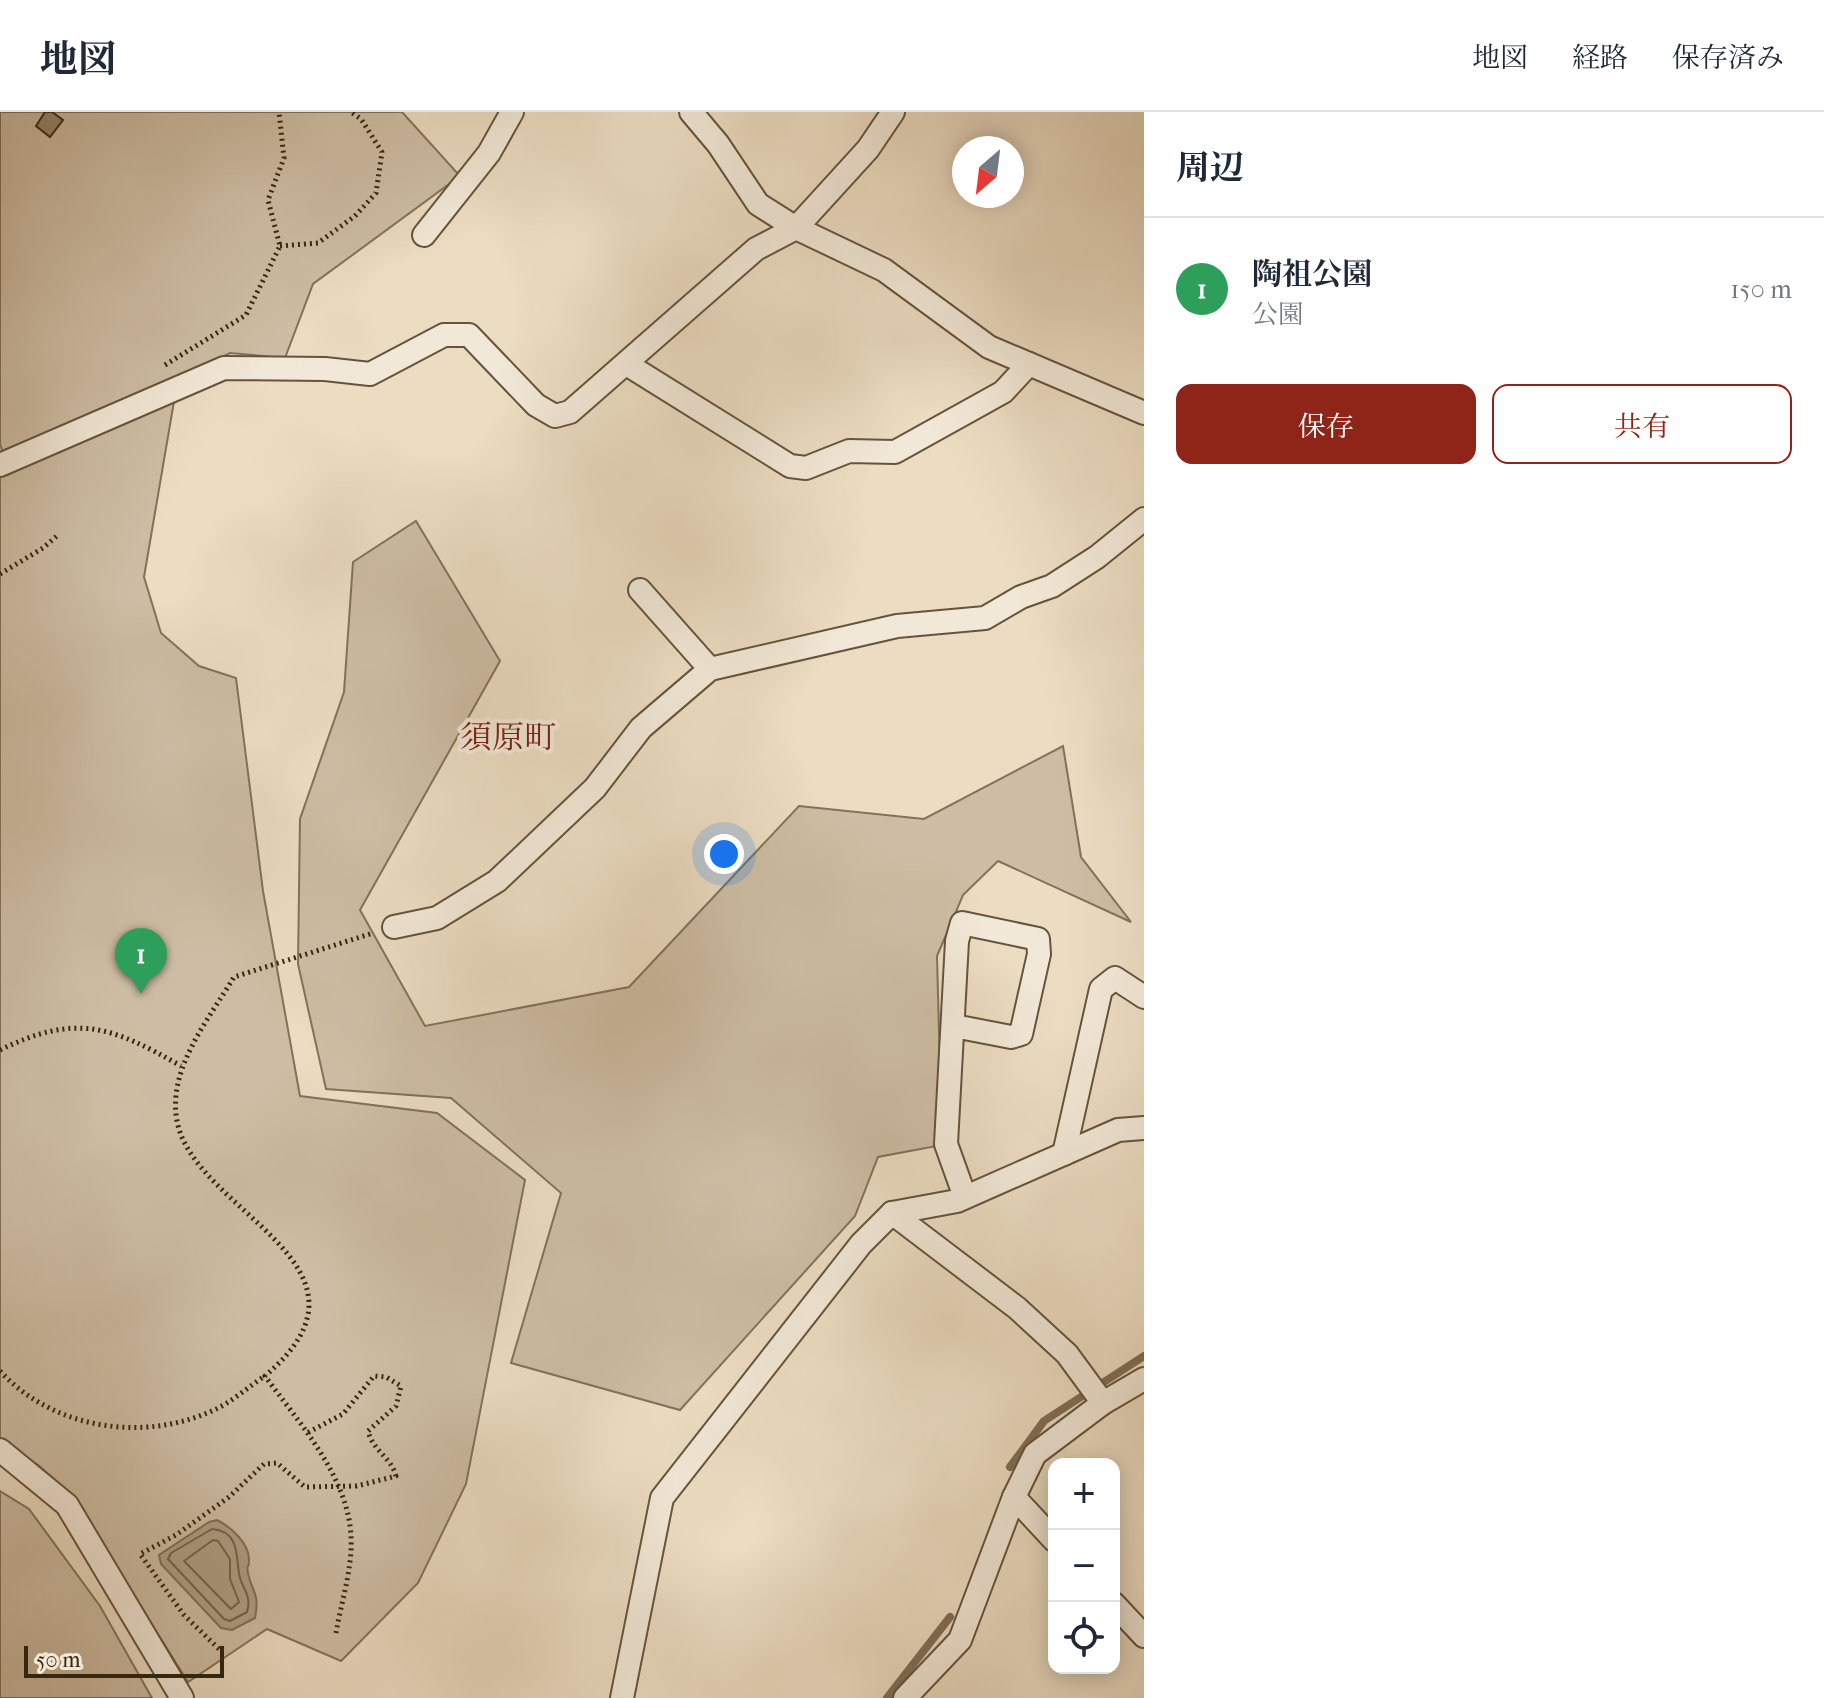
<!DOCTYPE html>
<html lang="ja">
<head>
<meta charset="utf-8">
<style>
	body { margin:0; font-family:"IM FELL French Canon","Noto Serif JP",serif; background:#f2f2f3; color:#1f2937 }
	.controls { position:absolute; right:24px; bottom:24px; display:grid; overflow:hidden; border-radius:16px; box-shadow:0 4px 20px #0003 }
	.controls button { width:72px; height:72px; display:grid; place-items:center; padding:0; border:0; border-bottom:2px solid #e0e1e3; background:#fff; color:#1f2937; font:40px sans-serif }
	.compass { position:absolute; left:952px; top:24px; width:72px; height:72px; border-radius:50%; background:#fff; box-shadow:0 4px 20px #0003; rotate:208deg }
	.scale { position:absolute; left:24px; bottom:20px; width:200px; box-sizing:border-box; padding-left:8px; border:4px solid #38270f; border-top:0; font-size:22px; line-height:28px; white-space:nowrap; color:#38270f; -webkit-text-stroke:6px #f2e8d7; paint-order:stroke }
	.you { position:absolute; left:724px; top:742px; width:28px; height:28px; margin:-20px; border:6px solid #fff; border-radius:50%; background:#1a73e8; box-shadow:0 0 0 12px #1a73e833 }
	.badge { display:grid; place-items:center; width:52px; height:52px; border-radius:50%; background:#8f2418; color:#fff; font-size:26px; font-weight:700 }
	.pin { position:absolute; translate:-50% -66px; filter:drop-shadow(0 2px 4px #0008) }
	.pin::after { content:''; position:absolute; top:42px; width:28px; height:24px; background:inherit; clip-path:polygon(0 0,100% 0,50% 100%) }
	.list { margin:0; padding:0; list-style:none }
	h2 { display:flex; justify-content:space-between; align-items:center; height:104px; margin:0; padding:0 32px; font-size:34px }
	h2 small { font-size:26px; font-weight:400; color:#747a83 }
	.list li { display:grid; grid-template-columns:52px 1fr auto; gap:24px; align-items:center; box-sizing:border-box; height:144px; padding:0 32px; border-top:2px solid #e0e1e3 }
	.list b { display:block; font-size:30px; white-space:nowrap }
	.list p { margin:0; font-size:26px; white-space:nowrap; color:#747a83 }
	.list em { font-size:26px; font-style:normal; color:#747a83 }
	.actions { display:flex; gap:16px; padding:24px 32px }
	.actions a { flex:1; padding:18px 0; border:2px solid #8f2418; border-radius:16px; text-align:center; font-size:28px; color:#8f2418 }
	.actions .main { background:#8f2418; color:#fff }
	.icon { flex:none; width:44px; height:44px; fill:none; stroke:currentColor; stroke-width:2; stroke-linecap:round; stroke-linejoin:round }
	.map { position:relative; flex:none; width:1144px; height:1586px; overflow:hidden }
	header { display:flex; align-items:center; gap:48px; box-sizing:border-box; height:112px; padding:0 40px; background:#fff; border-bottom:2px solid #e0e1e3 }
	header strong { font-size:38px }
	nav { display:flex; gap:44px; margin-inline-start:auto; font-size:28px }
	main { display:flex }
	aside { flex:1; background:#fff }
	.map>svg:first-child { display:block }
</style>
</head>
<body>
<header>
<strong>地図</strong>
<nav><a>地図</a><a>経路</a><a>保存済み</a></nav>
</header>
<main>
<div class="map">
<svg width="1144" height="1586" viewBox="0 0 1144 1586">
	<rect width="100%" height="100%" fill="#ebdcc2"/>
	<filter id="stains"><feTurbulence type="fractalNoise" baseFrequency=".0025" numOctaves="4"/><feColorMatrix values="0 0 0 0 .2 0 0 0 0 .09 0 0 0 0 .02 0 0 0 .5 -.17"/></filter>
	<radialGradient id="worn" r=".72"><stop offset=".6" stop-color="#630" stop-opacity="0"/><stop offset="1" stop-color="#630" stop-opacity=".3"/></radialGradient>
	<g fill="#cdbda4" stroke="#82725a" stroke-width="2">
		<path d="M0,0H402L460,64L313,172L285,246L230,241L178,266L144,465L161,521L199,554L236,566L263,779L300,984L437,1001L525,1068L466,1372L418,1471L341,1549L267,1517L188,1570L69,1381L38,1353L0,1328V364L9,359L0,332Z"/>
		<path d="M416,409L500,549L360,798L425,914L629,875L799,694L924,707L1063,634L1081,745L1131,810L998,749L963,783L937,844L942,1033L878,1045L855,1104L680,1298L511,1251L561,1081L451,986L326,977L298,852L300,707L344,580L353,450Z"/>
		<path d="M0,1379L29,1397L100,1494L152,1586H0Z"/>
	</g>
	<path fill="#ae9e85" stroke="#7f6e56" stroke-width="2" d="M217,1408C231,1415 249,1431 249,1448C249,1460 246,1449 248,1461C252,1482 260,1479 255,1506L232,1518L221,1516L161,1452L159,1443L209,1410Z"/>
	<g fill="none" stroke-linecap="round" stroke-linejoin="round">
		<g stroke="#73624a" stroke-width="2">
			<path d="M212,1417C244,1420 234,1451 241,1469C246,1481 251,1486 247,1500L230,1509L224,1507L168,1447L171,1441Z"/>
			<path d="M213,1428L218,1429L230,1447V1467L239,1490L231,1497L184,1449Z"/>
		</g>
		<g stroke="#7f6e56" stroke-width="8">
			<path d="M1010,1355L1044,1309L1144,1244"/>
			<path d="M887,1586L950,1505"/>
		</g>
	</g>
	<path fill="#95856c" stroke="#38270f" stroke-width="2" d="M45,0H52L63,8L50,25L36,14Z"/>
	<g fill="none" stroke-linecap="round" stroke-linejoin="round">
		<g stroke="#65543c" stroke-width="26">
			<g id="minor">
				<path d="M691,0L718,32L758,92L796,116L884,158L989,235L1144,301"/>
				<path d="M424,123L489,41L512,0"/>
				<path d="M628,253L790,354L806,356L849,339L895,340L1003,280L1029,252"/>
				<path d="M0,353L224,256L325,257L370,262L444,223H469L536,293L555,304L570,300L756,137L796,116L868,37L893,0"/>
				<path d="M640,478L710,557"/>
				<path d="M394,815L437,806L497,769L595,676L641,616L710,557L897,514L985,506L1021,485L1052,474L1097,445L1144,407"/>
				<path d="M954,914L1011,925L1021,922L1039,842L1038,827L962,811L957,829L946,1032L965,1085"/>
				<path d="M1064,1042L1101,877L1115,866L1144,885"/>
				<path d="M892,1101L1017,1196L1067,1242L1103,1291"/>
				<path d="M0,1338L67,1393L182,1586"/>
				<path d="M1014,1385L1054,1428"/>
				<path d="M1114,1492L1144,1524"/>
				<path d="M622,1586L662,1386L861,1132L892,1101L957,1089L1118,1018L1144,1016"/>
				<path d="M905,1586L960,1528L1014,1385L1035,1342L1103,1291L1144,1267"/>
			</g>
		</g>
		<g stroke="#38270f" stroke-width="5" stroke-dasharray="2 4" stroke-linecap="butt">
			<path d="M280,134L318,131L355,104L376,81L382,40L361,7L351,0"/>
			<path d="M165,253L246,203L280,134L268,88L284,46L279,0"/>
			<path d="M0,462L43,436L58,423"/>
			<path d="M0,938C76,901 111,914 181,954"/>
			<path d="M0,1259C53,1317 143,1331 214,1298C232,1290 248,1275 265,1264"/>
			<path d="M336,1521C341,1491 353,1455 351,1424C348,1364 299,1311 265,1264C396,1153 194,1101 177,1009C167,957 209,907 234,865L373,821"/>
			<path d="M219,1537L184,1503L140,1442L176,1423L229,1385L264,1352L277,1351L305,1375L357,1374L396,1364C391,1345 373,1339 368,1319L396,1294L401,1274L386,1265L374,1264L343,1302L307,1321"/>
		</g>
		<use href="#minor" stroke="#f2e8d7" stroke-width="22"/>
	</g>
	<g text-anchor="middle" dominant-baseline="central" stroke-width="8" stroke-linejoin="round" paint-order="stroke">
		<g font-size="32" fill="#7a1f14" stroke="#f2e8d7">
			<text x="508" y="625">須原町</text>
		</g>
	</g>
	<rect width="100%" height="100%" filter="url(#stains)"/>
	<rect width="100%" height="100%" fill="url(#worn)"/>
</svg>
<div class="controls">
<button>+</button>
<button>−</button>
<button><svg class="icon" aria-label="locate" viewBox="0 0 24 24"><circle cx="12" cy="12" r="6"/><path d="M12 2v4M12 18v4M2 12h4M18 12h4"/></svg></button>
</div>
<svg class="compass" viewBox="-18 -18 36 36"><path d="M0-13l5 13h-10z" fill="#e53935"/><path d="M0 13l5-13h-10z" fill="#747a83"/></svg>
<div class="scale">50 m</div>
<div class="you"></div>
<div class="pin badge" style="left:141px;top:882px;background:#2e9e5b">1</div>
</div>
<aside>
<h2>周辺<small></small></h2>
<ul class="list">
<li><span class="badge" style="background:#2e9e5b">1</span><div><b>陶祖公園</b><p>公園</p></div><em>150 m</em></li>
</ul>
<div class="actions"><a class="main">保存</a><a>共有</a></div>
</aside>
</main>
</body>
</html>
